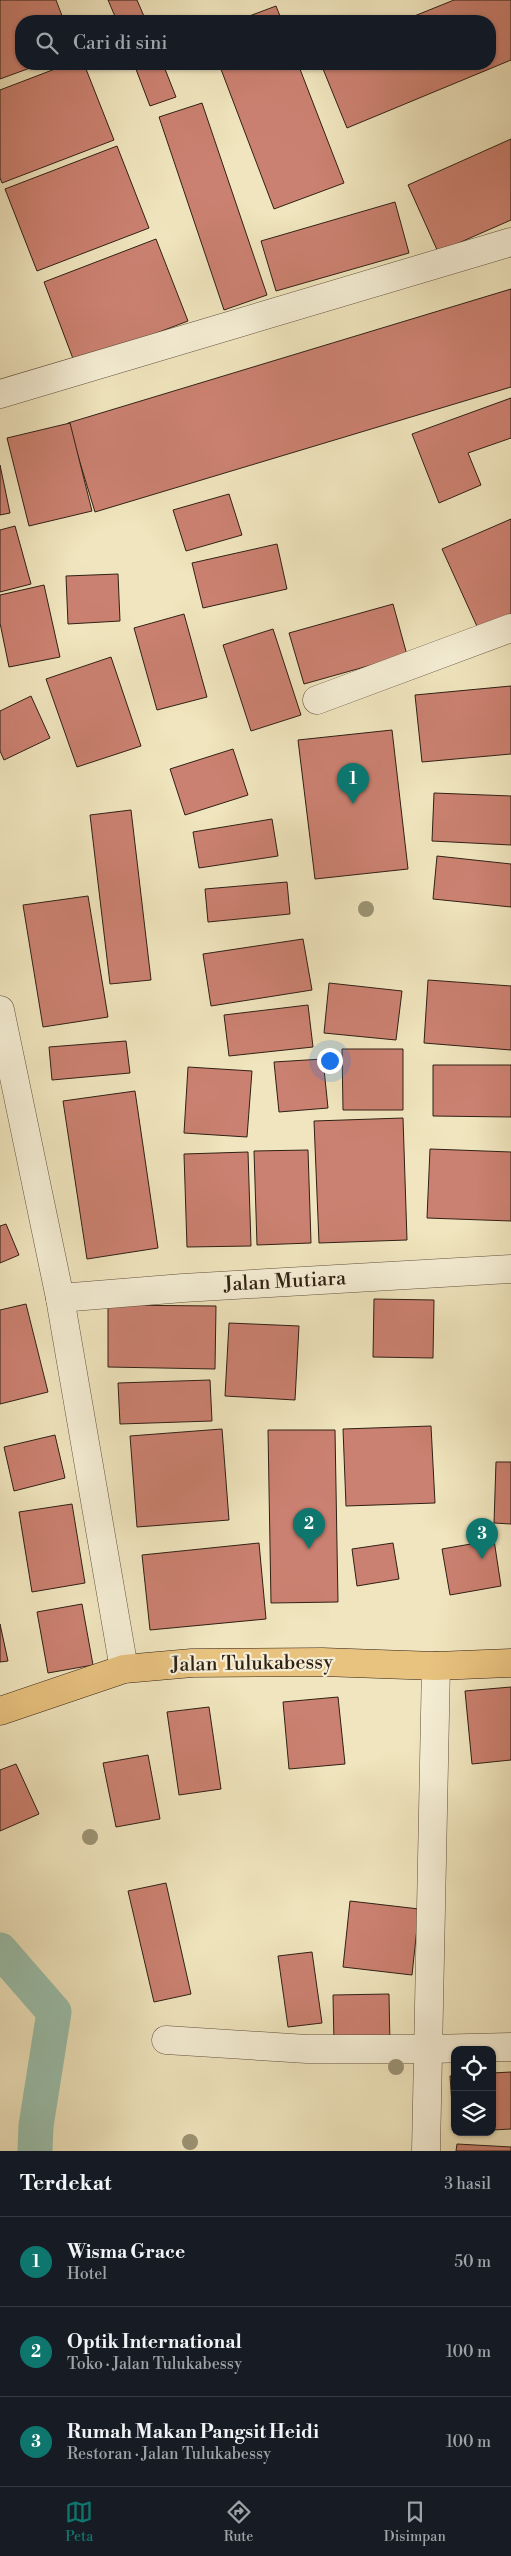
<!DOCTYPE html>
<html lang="id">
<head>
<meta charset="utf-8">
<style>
	body { margin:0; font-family:"Libre Bodoni",serif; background:#242831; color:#f1f3f6 }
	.controls { position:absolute; right:15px; bottom:15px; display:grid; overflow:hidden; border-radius:10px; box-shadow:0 1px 4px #0004 }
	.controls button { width:45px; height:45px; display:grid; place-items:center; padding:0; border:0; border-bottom:1px solid #363941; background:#171b24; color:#f1f3f6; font:25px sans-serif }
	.you { position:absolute; left:329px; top:1060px; width:18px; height:18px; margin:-12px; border:4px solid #fff; border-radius:50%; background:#1a73e8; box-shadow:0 0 0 8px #1a73e833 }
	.badge { display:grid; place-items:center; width:32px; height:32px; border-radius:50%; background:#0f766e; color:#fff; font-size:16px; font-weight:700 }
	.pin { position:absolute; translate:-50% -41px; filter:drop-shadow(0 1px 2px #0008) }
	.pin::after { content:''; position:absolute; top:26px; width:18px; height:15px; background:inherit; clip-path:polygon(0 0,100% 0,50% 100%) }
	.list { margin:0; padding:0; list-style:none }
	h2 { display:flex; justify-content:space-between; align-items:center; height:65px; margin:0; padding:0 20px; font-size:21px }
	h2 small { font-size:16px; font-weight:400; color:#9ea1a6 }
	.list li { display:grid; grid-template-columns:32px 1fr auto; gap:15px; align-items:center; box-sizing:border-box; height:90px; padding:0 20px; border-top:1px solid #363941 }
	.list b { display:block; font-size:19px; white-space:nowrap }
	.list p { margin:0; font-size:16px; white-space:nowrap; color:#9ea1a6 }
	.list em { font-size:16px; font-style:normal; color:#9ea1a6 }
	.icon { flex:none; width:28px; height:28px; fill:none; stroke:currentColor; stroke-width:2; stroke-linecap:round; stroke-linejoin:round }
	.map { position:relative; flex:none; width:511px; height:2151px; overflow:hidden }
	.search { position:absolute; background:#171b24; box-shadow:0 1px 4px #0004; left:15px; right:15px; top:15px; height:55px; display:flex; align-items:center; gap:12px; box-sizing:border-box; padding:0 18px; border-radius:20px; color:#9ea1a6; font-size:19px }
	.sheet { height:335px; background:#171b24 }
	nav { display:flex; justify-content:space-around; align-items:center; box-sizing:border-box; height:70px; border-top:1px solid #363941; background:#171b24; font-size:14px; color:#9ea1a6 }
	nav a { display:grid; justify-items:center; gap:2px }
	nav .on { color:#0f766e }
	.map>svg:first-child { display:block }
</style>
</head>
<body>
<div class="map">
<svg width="511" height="2151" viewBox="0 0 511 2151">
	<rect width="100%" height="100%" fill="#f0e5be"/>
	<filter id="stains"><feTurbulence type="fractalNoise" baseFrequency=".004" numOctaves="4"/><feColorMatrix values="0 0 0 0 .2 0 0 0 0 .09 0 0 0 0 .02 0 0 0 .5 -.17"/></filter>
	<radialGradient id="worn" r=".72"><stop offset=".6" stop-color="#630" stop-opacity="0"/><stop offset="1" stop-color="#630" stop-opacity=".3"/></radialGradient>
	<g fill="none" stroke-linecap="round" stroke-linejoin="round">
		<path stroke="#9bc0ac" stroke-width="35" d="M0,1950L54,2012L36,2126L35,2151"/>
	</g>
	<g fill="#cb8171" stroke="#302014">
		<path d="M0,0H56L64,21H21V64H41L0,79Z"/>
		<path d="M108,0H137L146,21H117Z"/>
		<path d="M454,0H511V60L347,128L321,64H490V21H402Z"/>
		<path d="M276,6L282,21H236Z"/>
		<path d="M68,64H84L114,140L2,183L0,178V90Z"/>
		<path d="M134,64H163L176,97L150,106Z"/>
		<path d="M219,64H298L344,183L274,209Z"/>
		<path d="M202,103L267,295L224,310L159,117Z"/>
		<path d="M511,139V220L438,252L408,185Z"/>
		<path d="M117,146L149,228L37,271L5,189Z"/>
		<path d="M395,202L409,253L276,291L261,241Z"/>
		<path d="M156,239L188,321L75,364L44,282Z"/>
		<path d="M511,289V387L95,512L68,423Z"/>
		<path d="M511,398V438L468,453L481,485L439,503L412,434Z"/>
		<path d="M70,423L92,511L29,526L7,438Z"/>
		<path d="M0,465L10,513L0,515Z"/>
		<path d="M229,494L242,535L186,551L173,510Z"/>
		<path d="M511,519V620L480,633L442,549Z"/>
		<path d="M15,526L31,584L0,592V530Z"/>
		<path d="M277,544L287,589L203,608L192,563Z"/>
		<path d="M118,574L120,621L68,624L66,576Z"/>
		<path d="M44,585L60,657L9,667L0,623V595Z"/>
		<path d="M393,604L407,655L304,684L289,633Z"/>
		<path d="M184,614L207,697L157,710L134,628Z"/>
		<path d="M273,629L301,715L251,731L223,645Z"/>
		<path d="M111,657L141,746L77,767L46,679Z"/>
		<path d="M511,686V754L422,762L415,695Z"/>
		<path d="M31,696L50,738L4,760L0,751V711Z"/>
		<path d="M392,730L408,869L315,879L298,740Z"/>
		<path d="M233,749L248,795L185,815L170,769Z"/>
		<path d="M434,793L511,796V845L432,841Z"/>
		<path d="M131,810L151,980L110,984L90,815Z"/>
		<path d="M272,819L278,856L199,868L193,832Z"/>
		<path d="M437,856L511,864V907L433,899Z"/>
		<path d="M287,882L290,914L208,922L205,889Z"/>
		<path d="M88,896L108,1017L43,1027L23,905Z"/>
		<path d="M303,939L312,990L211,1006L203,954Z"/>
		<path d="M428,980L511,986V1050L424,1043Z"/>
		<path d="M329,983L402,991L396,1040L324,1033Z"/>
		<path d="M308,1005L313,1047L229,1056L224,1015Z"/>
		<path d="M126,1041L130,1073L52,1080L49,1047Z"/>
		<path d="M342,1049H403V1110H343Z"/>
		<path d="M323,1059L328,1108L279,1112L274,1062Z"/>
		<path d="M433,1065H511V1117L433,1116Z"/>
		<path d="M188,1067L252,1071L247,1137L184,1133Z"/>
		<path d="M135,1091L158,1248L87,1259L63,1101Z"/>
		<path d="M403,1118L407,1240L319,1243L314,1121Z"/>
		<path d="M430,1149L511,1152V1221L427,1218Z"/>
		<path d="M308,1150L311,1243L257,1245L254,1151Z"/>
		<path d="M248,1152L251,1246L187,1247L184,1154Z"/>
		<path d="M6,1224L19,1255L0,1263V1226Z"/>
		<path d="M374,1299L434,1300L433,1358L373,1357Z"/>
		<path d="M26,1304L48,1392L0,1404V1310Z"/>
		<path d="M108,1305L216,1306L215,1369L108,1367Z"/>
		<path d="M229,1323L299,1326L295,1400L225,1396Z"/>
		<path d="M210,1380L212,1421L120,1424L118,1383Z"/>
		<path d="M431,1426L435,1503L346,1506L343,1429Z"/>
		<path d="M222,1429L229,1520L137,1527L130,1436Z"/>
		<path d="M268,1430H335L338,1602L271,1603Z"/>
		<path d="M55,1435L65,1478L14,1491L4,1447Z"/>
		<path d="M496,1462H511V1524L494,1523Z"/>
		<path d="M72,1504L85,1583L32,1592L19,1512Z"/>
		<path d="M494,1540L501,1586L450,1595L442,1549Z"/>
		<path d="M259,1543L266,1619L150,1630L142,1555Z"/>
		<path d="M393,1543L399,1579L357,1586L352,1549Z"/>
		<path d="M82,1604L93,1665L48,1673L37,1612Z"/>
		<path d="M0,1624L8,1661L0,1662Z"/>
		<path d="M511,1687V1760L472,1764L465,1691Z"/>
		<path d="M338,1697L345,1764L289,1769L283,1702Z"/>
		<path d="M209,1707L221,1789L179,1795L167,1712Z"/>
		<path d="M148,1755L160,1819L116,1827L103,1763Z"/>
		<path d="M16,1764L39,1814L0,1831V1770Z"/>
		<path d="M166,1883L191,1994L154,2002L128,1891Z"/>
		<path d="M350,1901L419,1909L412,1975L343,1967Z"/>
		<path d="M312,1952L322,2023L288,2027L278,1956Z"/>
		<path d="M389,1994L390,2045L334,2044L333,1995Z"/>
		<path d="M511,2072V2129L492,2130V2073Z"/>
		<path d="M450,2076H455V2132H460L454,2133Z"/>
		<path d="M457,2144L511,2147V2151H456Z"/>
	</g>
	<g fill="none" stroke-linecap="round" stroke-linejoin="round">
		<g stroke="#60513e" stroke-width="29">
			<g id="minor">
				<path d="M0,394L511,242"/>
				<path d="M317,700L511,628"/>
				<path d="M0,1010L60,1298L124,1669"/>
				<path d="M60,1298L183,1288L511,1269"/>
				<path d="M166,2040L307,2049H429L511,2047"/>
				<path d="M426,2151L436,1666"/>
			</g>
		</g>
		<g stroke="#302014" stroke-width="29">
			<path id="major" d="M0,1711L124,1669L192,1663L322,1662L436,1666L511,1663"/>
		</g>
		<use href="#minor" stroke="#f5eed5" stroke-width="28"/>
		<use href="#major" stroke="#e8c27f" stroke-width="28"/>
	</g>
	<g fill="#9c9475">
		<circle cx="366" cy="909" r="8"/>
		<circle cx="90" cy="1837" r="8"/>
		<circle cx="396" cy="2067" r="8"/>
		<circle cx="190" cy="2142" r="8"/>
	</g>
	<g text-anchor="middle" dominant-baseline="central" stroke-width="4.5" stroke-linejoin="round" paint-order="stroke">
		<g font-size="20" fill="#302014" stroke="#f5eed5">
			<text transform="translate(285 1282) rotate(-3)">Jalan Mutiara</text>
			<text transform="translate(252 1664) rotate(-1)">Jalan Tulukabessy</text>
		</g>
	</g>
	<rect width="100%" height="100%" filter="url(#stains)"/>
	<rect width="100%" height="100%" fill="url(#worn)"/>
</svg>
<div class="controls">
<button><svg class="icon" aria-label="locate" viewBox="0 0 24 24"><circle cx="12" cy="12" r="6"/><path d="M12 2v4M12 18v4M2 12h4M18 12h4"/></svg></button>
<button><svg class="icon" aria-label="layers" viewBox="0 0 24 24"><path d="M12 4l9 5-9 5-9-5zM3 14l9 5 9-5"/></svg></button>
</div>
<div class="you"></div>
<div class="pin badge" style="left:353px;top:804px">1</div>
<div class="pin badge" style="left:309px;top:1549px">2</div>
<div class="pin badge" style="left:482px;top:1559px">3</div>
<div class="search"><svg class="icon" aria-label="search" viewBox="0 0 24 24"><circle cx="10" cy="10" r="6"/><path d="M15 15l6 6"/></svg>Cari di sini</div>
</div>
<section class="sheet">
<h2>Terdekat<small>3 hasil</small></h2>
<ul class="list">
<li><span class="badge">1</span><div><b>Wisma Grace</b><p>Hotel</p></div><em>50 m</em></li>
<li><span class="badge">2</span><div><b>Optik International</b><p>Toko · Jalan Tulukabessy</p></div><em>100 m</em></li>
<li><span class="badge">3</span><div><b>Rumah Makan Pangsit Heidi</b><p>Restoran · Jalan Tulukabessy</p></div><em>100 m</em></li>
</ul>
</section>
<nav>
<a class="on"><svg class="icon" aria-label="map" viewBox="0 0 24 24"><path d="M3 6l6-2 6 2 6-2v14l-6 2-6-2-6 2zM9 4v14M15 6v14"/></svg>Peta</a>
<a><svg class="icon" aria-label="directions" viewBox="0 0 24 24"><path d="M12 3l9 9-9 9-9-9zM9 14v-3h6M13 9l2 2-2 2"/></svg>Rute</a>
<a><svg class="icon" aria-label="saved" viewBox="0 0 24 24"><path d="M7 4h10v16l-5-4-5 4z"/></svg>Disimpan</a>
</nav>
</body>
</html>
